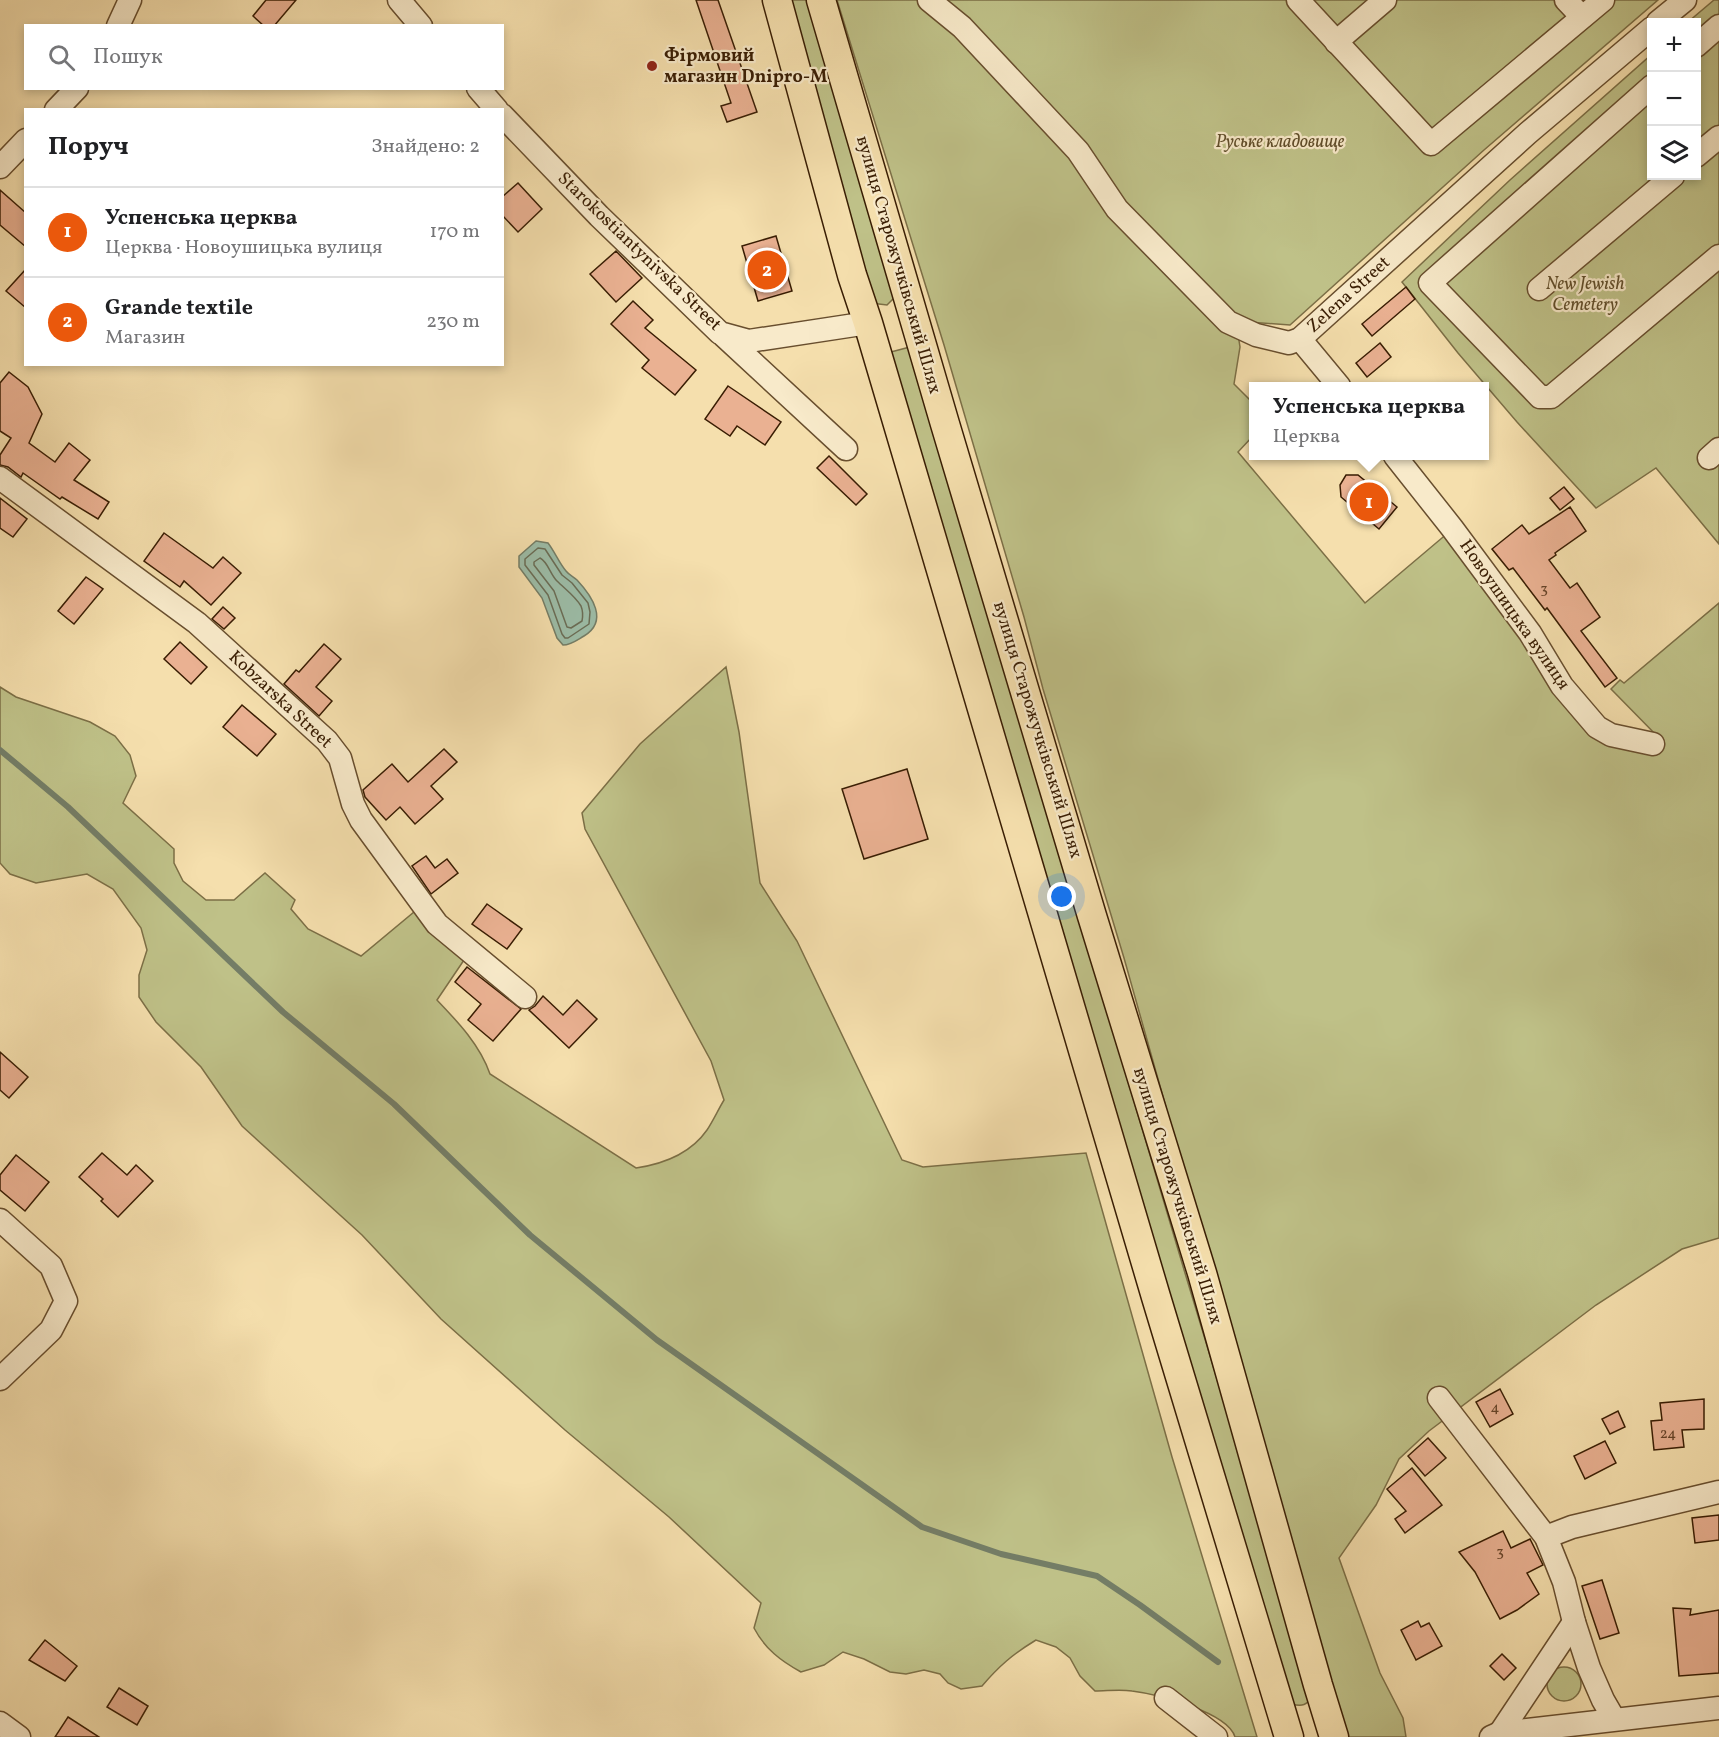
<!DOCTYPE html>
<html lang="uk">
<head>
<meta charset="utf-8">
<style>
	body { margin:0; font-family:Vollkorn,serif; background:#f2f2f2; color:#202124 }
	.controls { position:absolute; right:18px; top:18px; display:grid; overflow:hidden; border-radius:0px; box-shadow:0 3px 9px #0003 }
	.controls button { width:54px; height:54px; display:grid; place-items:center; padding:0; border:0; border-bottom:2px solid #e0e0e0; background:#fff; color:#202124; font:30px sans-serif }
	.you { position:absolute; left:1062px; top:897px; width:21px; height:21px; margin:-15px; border:4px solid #fff; border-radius:50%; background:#1a73e8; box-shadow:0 0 0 9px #1a73e833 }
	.badge { display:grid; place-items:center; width:39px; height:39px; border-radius:50%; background:#ea580c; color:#fff; font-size:20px; font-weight:700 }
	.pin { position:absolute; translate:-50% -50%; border:3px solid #fff; box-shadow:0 2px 6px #0006 }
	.popup { position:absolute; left:1249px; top:382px; width:240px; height:78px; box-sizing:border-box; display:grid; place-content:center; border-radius:0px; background:#fff; filter:drop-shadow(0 2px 4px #0005); font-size:20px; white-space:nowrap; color:#757577 }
	.popup b { font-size:22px; color:#202124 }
	.popup::after { content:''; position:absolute; left:50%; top:100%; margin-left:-12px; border:12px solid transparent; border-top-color:#fff }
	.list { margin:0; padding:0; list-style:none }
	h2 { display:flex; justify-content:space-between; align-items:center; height:78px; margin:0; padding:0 24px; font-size:26px }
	h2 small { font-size:20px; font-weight:400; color:#757577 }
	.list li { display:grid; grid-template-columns:39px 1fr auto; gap:18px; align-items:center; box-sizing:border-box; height:90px; padding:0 24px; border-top:2px solid #e0e0e0 }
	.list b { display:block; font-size:22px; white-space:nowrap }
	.list p { margin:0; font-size:20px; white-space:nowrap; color:#757577 }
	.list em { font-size:20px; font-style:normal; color:#757577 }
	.icon { flex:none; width:33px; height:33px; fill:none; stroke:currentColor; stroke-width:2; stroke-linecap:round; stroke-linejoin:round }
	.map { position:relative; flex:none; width:1719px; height:1737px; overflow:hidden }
	.search { position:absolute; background:#fff; box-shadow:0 3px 9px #0003; left:24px; top:24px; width:480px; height:66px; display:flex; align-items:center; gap:15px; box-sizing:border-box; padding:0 21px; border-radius:0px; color:#757577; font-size:22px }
	.panel { position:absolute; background:#fff; box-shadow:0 3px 9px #0003; left:24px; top:108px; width:480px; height:258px; border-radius:0px }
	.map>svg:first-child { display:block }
</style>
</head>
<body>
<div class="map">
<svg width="1719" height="1737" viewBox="0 0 1719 1737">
	<rect width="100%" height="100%" fill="#f5dfad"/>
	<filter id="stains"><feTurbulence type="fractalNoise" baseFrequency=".00333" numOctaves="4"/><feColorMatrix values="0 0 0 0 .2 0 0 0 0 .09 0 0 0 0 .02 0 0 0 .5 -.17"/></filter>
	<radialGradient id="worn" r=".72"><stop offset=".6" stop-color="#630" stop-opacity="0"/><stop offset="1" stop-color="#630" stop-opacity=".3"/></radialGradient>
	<g fill="#bfc188" stroke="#7c6f46" stroke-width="1.5">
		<path d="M786,0H810L897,295L887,305L871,303Z"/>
		<path d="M837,0H1658L1484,150L1290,325L1236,321L1240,347L1234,384L1254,404L1253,436L1238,452L1365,603L1449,532L1594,730L1660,739L1611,689L1620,680L1624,683L1719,603V1238L1682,1249L1596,1305L1429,1431L1399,1459L1376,1505L1339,1558L1380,1673L1403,1718L1406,1737H1343L1124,958L1043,689L1024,617L944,345Z"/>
		<path d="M1714,0H1719V544L1656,468L1596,508L1517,422L1458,353L1402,282L1510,180L1651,55L1652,176H1696V22H1688Z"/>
		<path d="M910,347L1185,1273L1313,1696C1307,1705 1302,1707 1292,1704L887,353Z"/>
		<path d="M726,667L739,732L760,883L797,941L902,1160L923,1167L1086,1153L1172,1457L1257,1737H1235C1228,1712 1156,1694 1132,1691C1120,1689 1107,1691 1095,1691L1080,1676L1070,1658L1056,1647L1036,1640C1013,1654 999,1666 982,1686L961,1689L948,1683L940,1674L924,1670L906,1674L890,1672L864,1659L843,1652L824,1665L801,1672C781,1661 765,1649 754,1628L761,1603L669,1517L565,1430L441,1319L362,1235L242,1126L201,1067L156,1022L139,997V975L147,950L141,928L113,889L87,874L36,883L10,874L0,863V687L16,697L90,722L115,736L130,755L136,776L123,803L174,849V863L183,881L206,900H234L265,873L295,900L291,909L308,929L361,956L414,912L464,960L437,1000C458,1022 480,1045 490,1074L636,1168C663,1164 691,1153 707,1130C713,1121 718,1110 724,1100L711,1061L585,829L582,813L640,744Z"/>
		<circle cx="1564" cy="1684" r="17"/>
	</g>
	<path fill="#9cbda8" stroke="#747d66" stroke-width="1.5" d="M536,541L548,543C555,552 559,563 566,571C569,575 574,577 577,580C592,596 609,621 584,636C577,640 571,645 563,645L557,638L542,598L519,567V556Z"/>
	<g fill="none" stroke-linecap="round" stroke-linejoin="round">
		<g stroke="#6a6d56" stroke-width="1.5">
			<path d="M538,548L545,549L562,575L572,583L588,603L590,612L589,624L568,638H565L562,634L548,595L525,565V559Z"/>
			<path d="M540,558C548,562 550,574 557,581C565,589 575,596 581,606C583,611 583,616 582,621L571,628L567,627L554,591L534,565V562Z"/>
		</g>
		<path stroke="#747d66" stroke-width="6" d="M0,750L68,807L283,1012L394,1104L530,1235L657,1340L922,1527L1001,1554L1097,1576L1140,1605L1218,1662"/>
	</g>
	<g fill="#eab192" stroke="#391d03" stroke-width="1.5">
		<path d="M266,0H296L274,26H264L253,16Z"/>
		<path d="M696,0H718L757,112L727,122L721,106L731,103Z"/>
		<path d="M518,183L542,209L518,232L502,215V197Z"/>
		<path d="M0,190L26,213V247L0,225Z"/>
		<path d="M776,236L792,291L758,301L742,246Z"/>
		<path d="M616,251L642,278L616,302L590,274Z"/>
		<path d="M26,269V308L6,291Z"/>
		<path d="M1406,287L1415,299L1372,336L1362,324Z"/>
		<path d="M633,301L653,320L645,328L696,370L675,395L642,368L649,360L611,324Z"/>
		<path d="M1380,343L1391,357L1367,377L1356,363Z"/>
		<path d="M9,372L28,387L42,414L29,443L55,462L69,443L90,460L74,480L109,502L98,519L62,497L60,499L23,473L21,477L8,467L0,465V455L11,438L0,431V383Z"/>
		<path d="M728,386L781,422L765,445L737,426L730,436L705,419Z"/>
		<path d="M829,456L867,494L856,505L817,468Z"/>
		<path d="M1346,475H1358L1397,507L1379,529L1341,497L1340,485Z"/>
		<path d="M1564,487L1574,499L1560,510L1550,498Z"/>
		<path d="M0,498L27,519L13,537L0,528Z"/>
		<path d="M1570,507L1586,531L1555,553L1556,555L1549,560L1570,588L1577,583L1600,617L1581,631L1617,678L1605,687L1547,608L1545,610L1513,568L1509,570L1492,549L1522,525L1529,534Z"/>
		<path d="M164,533L213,568L223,557L241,573L211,605L184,581L180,587L144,561Z"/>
		<path d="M86,577L103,589L74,624L58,611Z"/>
		<path d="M223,607L235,618L224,629L212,619Z"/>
		<path d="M180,642L207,667L191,684L164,659Z"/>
		<path d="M324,644L341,659L316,687L332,701L319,716L284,684L296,670L299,672Z"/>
		<path d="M242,705L276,734L257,756L223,727Z"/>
		<path d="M444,749L457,762L431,786L443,799L415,824L400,807L386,820L365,797L363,790L392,764L408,782Z"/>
		<path d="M907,769L928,839L864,859L842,789Z"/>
		<path d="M426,856L435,868L447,859L458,873L431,894L412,866Z"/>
		<path d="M487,904L522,929L507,949L472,924Z"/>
		<path d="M467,967L521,1009L493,1041L468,1020L481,1004L455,982Z"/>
		<path d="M543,996L563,1015L577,1000L597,1019L569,1048L529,1010L535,1006Z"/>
		<path d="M0,1052L28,1077L9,1098L0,1090Z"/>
		<path d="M102,1153L127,1175L136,1165L153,1181L118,1217L101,1201L103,1199L79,1177Z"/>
		<path d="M16,1155L49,1182L25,1211L0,1190V1175Z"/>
		<path d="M1500,1389L1513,1414L1490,1427L1476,1402Z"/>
		<path d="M1704,1399V1429L1682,1430L1684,1447L1654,1450L1651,1421L1662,1420L1660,1403Z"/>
		<path d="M1618,1411L1625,1427L1610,1434L1602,1419Z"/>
		<path d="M1428,1438L1446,1458L1425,1476L1408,1456Z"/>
		<path d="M1605,1441L1616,1463L1585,1479L1574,1456Z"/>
		<path d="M1412,1468L1442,1505L1405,1533L1395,1519L1406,1511L1387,1489Z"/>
		<path d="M1719,1515V1540L1695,1543L1692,1518Z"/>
		<path d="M1503,1531L1511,1548L1530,1539L1543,1565L1527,1573L1539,1594L1517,1610L1500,1619L1475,1572L1459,1552Z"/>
		<path d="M1602,1580L1619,1633L1600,1639L1582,1586Z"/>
		<path d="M1673,1608L1691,1609L1690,1615L1719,1610V1673L1679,1676Z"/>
		<path d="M1418,1621L1421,1627L1429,1623L1442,1646L1416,1660L1401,1630Z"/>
		<path d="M45,1640L77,1666L65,1681L29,1660Z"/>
		<path d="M1502,1654L1516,1668L1504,1680L1490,1666Z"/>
		<path d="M119,1688L148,1706L137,1725L107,1707Z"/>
		<path d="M68,1717L99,1737H55Z"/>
	</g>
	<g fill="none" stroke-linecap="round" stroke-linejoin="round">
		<g stroke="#684e2e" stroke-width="25">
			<g id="minor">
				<path d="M399,0L421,26"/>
				<path d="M929,0L962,27L1078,151L1117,209L1228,322L1256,335L1289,343L1300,339L1528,133L1652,28"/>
				<path d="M1298,0L1431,144L1603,0"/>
				<path d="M1566,0L1582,17"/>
				<path d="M1658,22L1685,0"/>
				<path d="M118,26L130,0"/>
				<path d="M1336,42L1385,0"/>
				<path d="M1696,46L1719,26"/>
				<path d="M1652,86L1430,283L1540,397H1551L1719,256"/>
				<path d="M478,88L497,110"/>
				<path d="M56,110L77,88"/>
				<path d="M502,115L599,216L720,333L749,341L868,323"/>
				<path d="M1696,156L1719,137"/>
				<path d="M0,167L26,140"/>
				<path d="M1539,289L1673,176"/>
				<path d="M724,336L846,449"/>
				<path d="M1300,339L1339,386"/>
				<path d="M1395,456L1452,528L1530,633L1562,686L1597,727L1611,735L1653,744"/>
				<path d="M1709,458L1719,449"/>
				<path d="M0,478L197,623L327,741L340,758L353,804L361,820L437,924L525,997"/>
				<path d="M0,1220L51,1266L66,1301L51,1330L0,1379"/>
				<path d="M1439,1398L1546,1537L1564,1582L1574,1622L1589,1668L1603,1700L1614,1719"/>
				<path d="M1546,1537L1572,1527L1719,1492"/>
				<path d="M1166,1698L1216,1737"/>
				<path d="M0,1723L19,1737"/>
				<path d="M1491,1737L1500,1733L1719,1708"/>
				<path d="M1501,1737L1500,1733L1574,1622"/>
			</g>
		</g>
		<g stroke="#391d03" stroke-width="31">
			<g id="major">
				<path d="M777,0L852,275L868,323L1156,1297L1289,1737"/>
				<path d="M821,0L945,424L1092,916L1202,1273L1318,1685L1334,1737"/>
			</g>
		</g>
		<use href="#minor" stroke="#f8eaca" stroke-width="22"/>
		<use href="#major" stroke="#f5dfad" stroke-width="28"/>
	</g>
	<circle fill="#8f2418" stroke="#f8eaca" stroke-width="2" cx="652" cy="66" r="6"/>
	<g text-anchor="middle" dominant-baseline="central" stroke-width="4.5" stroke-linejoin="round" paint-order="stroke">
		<g font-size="15" fill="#654227">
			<text x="1544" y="589">3</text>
			<text x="1495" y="1408">4</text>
			<text x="1668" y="1434">24</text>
			<text x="1500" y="1552">3</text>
		</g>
		<g font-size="18" font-weight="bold" fill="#391d03" stroke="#f8eaca" text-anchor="start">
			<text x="664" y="56">Фірмовий<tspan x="664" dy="21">магазин Dnipro-M</tspan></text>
		</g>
		<g font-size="18" font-style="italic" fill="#614e2b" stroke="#f8eaca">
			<text x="1280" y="142">Руське кладовище</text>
			<text x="1585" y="284">New Jewish<tspan x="1585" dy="21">Cemetery</tspan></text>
		</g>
		<g font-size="18" fill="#391d03" stroke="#f8eaca">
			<text transform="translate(639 252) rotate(44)">Starokostiantynivska Street</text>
			<text transform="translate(898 265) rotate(74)">вулиця Старожучківський Шлях</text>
			<text transform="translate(1349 295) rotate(-42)">Zelena Street</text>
			<text transform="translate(1514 615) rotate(55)">Новоушицька вулиця</text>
			<text transform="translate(280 700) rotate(43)">Kobzarska Street</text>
			<text transform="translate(1037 730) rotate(73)">вулиця Старожучківський Шлях</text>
			<text transform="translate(1177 1196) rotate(73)">вулиця Старожучківський Шлях</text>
		</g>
	</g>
	<rect width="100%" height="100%" filter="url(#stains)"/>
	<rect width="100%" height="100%" fill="url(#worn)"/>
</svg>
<div class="controls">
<button>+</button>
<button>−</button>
<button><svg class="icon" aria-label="layers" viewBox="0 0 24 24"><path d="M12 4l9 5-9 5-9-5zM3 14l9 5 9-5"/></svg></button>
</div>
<div class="you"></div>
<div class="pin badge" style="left:1369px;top:502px">1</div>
<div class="popup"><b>Успенська церква</b>Церква</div>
<div class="pin badge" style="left:767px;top:270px">2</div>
<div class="search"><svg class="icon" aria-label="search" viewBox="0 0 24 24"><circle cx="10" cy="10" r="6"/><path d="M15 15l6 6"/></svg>Пошук</div>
<section class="panel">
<h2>Поруч<small>Знайдено: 2</small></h2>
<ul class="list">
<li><span class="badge">1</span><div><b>Успенська церква</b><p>Церква · Новоушицька вулиця</p></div><em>170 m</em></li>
<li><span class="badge">2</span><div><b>Grande textile</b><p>Магазин</p></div><em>230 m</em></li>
</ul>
</section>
</div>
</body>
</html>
